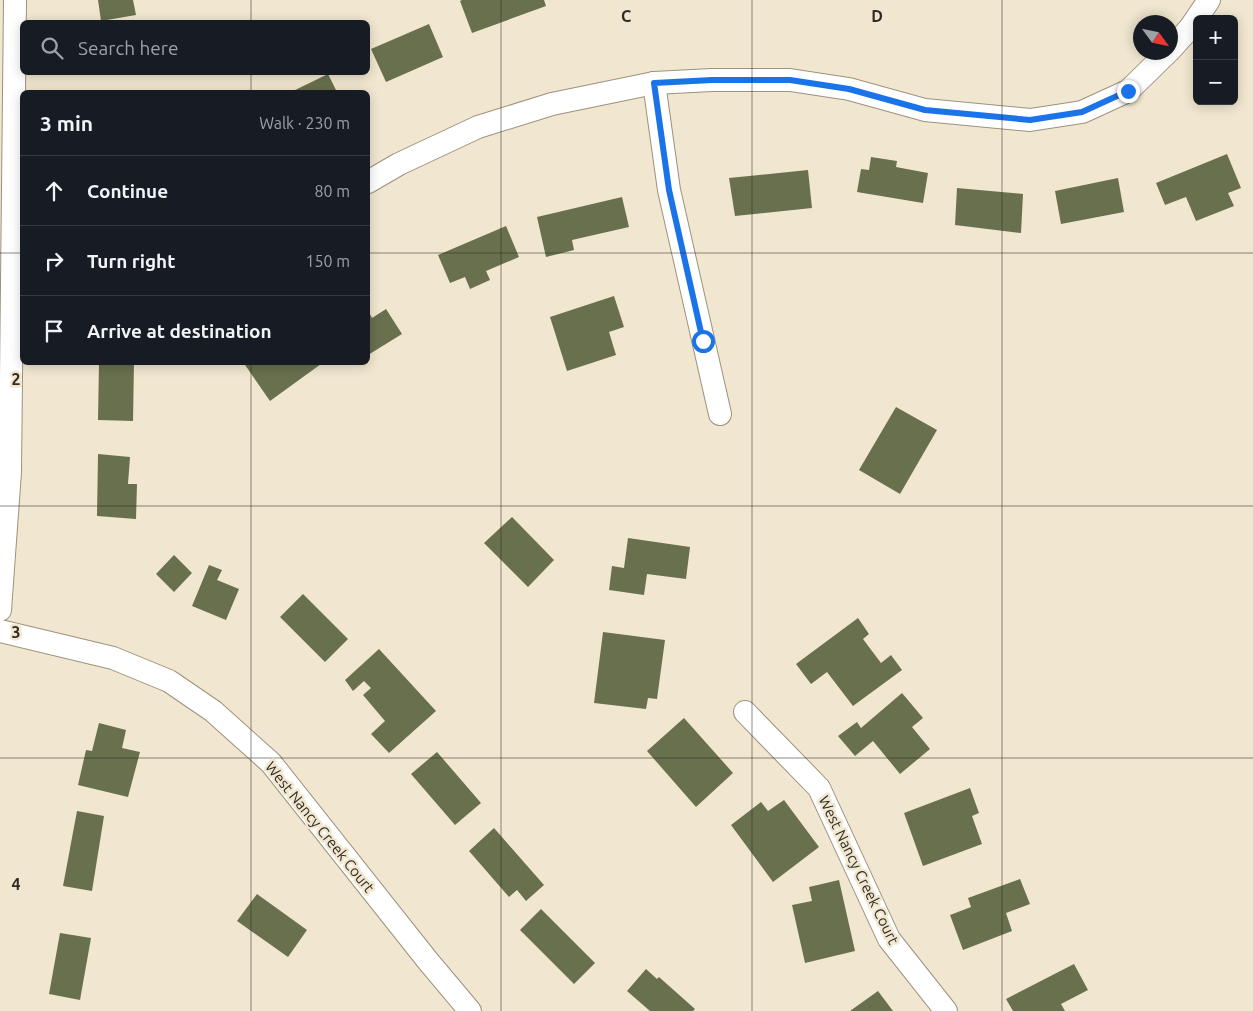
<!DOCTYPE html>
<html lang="en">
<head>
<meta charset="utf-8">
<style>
	body { margin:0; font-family:Ubuntu,sans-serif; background:#20242c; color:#f1f3f6 }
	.controls { position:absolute; right:15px; top:15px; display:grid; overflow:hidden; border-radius:8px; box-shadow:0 2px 12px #0003 }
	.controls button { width:45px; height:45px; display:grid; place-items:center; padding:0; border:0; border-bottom:1px solid #363941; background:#171b24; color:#f1f3f6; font:25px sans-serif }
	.compass { position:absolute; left:1133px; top:15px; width:45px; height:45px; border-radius:50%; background:#171b24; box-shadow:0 2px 12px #0003; rotate:123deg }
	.stop { position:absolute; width:15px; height:15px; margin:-11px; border:4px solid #1a73e8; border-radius:50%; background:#fff }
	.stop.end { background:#1a73e8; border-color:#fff; box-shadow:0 1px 5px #0008 }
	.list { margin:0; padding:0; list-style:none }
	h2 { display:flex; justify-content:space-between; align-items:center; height:65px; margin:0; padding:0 20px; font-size:21px }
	h2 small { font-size:16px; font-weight:400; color:#9ea1a6 }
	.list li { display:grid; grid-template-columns:32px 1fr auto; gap:15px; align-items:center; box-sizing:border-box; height:70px; padding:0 20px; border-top:1px solid #363941 }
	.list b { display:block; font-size:19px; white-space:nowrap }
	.list em { font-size:16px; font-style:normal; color:#9ea1a6 }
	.icon { flex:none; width:28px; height:28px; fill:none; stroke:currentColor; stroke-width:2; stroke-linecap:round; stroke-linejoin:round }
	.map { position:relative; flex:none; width:1253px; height:1011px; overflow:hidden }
	.search { position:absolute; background:#171b24; box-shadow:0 2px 12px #0003; left:20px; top:20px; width:350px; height:55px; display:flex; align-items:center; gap:12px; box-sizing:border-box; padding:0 18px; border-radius:8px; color:#9ea1a6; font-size:19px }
	.panel { position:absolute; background:#171b24; box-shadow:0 2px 12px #0003; left:20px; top:90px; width:350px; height:275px; border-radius:8px }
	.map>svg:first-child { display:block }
</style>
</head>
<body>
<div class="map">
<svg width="1253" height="1011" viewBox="0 0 1253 1011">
	<rect width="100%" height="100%" fill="#f1e7d0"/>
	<g fill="#69704e">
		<path d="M98,0H133L136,15L101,21Z"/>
		<path d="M462,0H544L546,6L472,33L460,1Z"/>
		<path d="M429,24L443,57L386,82L371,49Z"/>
		<path d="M328,74L337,92H291Z"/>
		<path d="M1227,154L1241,188L1228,193L1234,206L1196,221L1186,197L1165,205L1156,183Z"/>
		<path d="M871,157L897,161L896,167L928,173L923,203L857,192L861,169L869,170Z"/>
		<path d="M808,170L812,208L735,216L729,178Z"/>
		<path d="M1118,178L1124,212L1061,224L1055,191Z"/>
		<path d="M957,188L1023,194L1021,233L955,225Z"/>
		<path d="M622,197L629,227L572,240L574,250L546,257L537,217Z"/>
		<path d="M506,226L519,257L486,271L490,280L470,289L465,277L450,283L438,255Z"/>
		<path d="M614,296L624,327L609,332L616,355L567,371L550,317Z"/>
		<path d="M386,309L402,334L368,355V310L372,318Z"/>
		<path d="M99,362H134L133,421L98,420Z"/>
		<path d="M243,362H320L321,364L270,401Z"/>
		<path d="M896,407L937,430L900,494L859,470Z"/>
		<path d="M98,454L130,457L128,484H137L136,519L97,516Z"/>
		<path d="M512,517L554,560L528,587L484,543Z"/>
		<path d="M628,538L690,547L686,579L647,574L644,595L609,590L612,566L624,568Z"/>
		<path d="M174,555L192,573L174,592L156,574Z"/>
		<path d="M209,565L222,570L217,580L239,589L226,620L192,606Z"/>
		<path d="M303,594L348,639L325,662L280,617Z"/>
		<path d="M858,618L869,634L863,639L881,663L891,655L902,670L853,706L827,672L811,684L796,664Z"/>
		<path d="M603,632L665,640L657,699L648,698L646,709L594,703Z"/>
		<path d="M379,649L436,711L389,753L371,734L385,721L363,695L371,688L364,681L353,691L345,680Z"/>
		<path d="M902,693L923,718L912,727L930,749L900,774L873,741L855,756L838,736L857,722L861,728Z"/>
		<path d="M684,718L733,773L696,807L647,751Z"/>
		<path d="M99,723L126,730L122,748L140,752L128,797L78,785L86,750L92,751Z"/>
		<path d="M437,752L481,803L455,825L411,774Z"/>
		<path d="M970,788L979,813L972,816L982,844L923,866L904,813Z"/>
		<path d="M784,800L819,847L773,882L731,825L761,802L768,811Z"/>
		<path d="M77,811L104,816L92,891L63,886Z"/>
		<path d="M494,828L544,885L526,901L517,890L509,897L469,851Z"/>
		<path d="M1020,879L1030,904L1006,913L1012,931L963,950L950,915L971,907L968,898Z"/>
		<path d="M839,880L855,951L805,963L792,905L812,901L809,887Z"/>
		<path d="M257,894L307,930L288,957L237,921Z"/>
		<path d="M541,909L595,963L574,984L520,930Z"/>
		<path d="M60,933L91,938L80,1000L49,994Z"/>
		<path d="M1074,964L1088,990L1061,1004L1065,1011H1013L1006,999Z"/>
		<path d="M646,969L657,979L659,977L695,1009L693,1011H650L627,991Z"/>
		<path d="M878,991L893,1011H850Z"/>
	</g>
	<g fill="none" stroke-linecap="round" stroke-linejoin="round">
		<g stroke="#9c927d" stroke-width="24">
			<g id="minor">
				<path d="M1170,50L1190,28L1209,0"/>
				<path d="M654,83L669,190L720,414"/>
				<path d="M368,182L399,164L478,127L552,104L654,83L712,80H790L849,89L925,110L1030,120L1082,112L1128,91L1168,52"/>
				<path d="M0,610L10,472L15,0"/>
				<path d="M0,631L113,658L169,681L213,711L271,763L428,961L470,1011"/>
				<path d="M745,712L819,788L889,939L946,1011"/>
			</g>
		</g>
		<use href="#minor" stroke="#fff" stroke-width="22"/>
	</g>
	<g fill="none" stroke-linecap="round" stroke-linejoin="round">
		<path stroke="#1a73e8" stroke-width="6" d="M703,341L669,190L654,83L712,80H790L849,89L925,110L1030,120L1082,112L1128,91"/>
	</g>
	<path fill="none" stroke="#302c23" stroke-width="1" stroke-opacity="0.55" d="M251,0V22M501,0V1011M752,0V1011M1002,0V1011M251,72V92M0,253H22M368,253H1253M251,362V1011M0,506H1253M0,758H1253"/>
	<g text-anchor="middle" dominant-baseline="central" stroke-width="5" stroke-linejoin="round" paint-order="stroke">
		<g font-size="15" fill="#302c23" stroke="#f1e7d0">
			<text transform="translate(320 827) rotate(51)">West Nancy Creek Court</text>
			<text transform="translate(859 870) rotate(64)">West Nancy Creek Court</text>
		</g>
	</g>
	<g font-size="16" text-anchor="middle" font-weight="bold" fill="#302c23" stroke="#f1e7d0" stroke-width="5" stroke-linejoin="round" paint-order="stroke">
		<text x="626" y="22">C</text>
		<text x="877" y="22">D</text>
		<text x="16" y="385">2</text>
		<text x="16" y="638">3</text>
		<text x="16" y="890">4</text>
	</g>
</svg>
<div class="controls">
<button>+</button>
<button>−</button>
</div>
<svg class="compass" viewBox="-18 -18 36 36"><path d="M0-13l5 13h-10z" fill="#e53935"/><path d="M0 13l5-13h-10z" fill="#9ea1a6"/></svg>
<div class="stop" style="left:703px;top:341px"></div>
<div class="stop end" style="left:1128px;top:91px"></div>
<div class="search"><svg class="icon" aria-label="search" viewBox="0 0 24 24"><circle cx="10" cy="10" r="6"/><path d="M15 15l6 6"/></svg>Search here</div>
<section class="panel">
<h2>3 min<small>Walk · 230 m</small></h2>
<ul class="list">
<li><svg class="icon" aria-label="ahead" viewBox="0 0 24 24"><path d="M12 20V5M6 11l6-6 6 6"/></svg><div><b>Continue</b></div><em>80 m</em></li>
<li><svg class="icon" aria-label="right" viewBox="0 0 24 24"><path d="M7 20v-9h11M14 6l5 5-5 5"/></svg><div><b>Turn right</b></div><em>150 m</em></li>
<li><svg class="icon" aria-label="arrive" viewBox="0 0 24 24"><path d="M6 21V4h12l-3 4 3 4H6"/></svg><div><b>Arrive at destination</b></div></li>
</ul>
</section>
</div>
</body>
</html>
